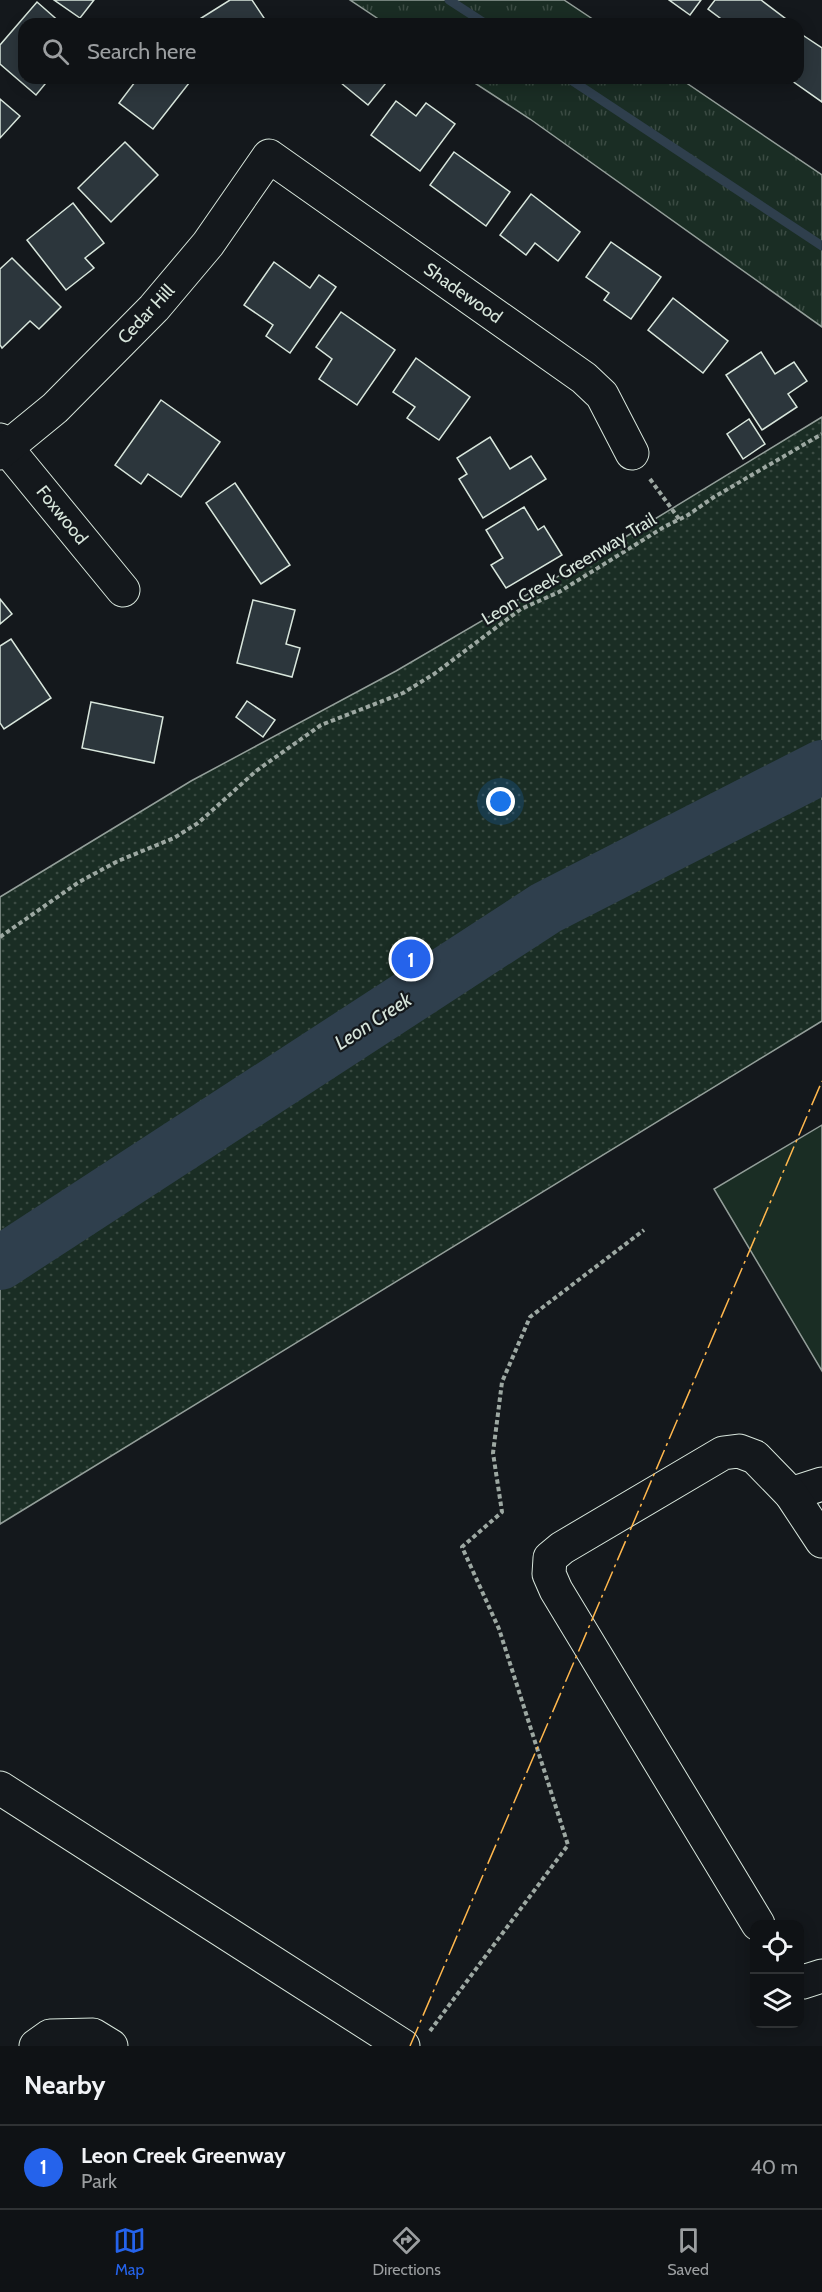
<!DOCTYPE html>
<html lang="en">
<head>
<meta charset="utf-8">
<style>
	body { margin:0; font-family:Cabin,sans-serif; background:#1d2022; color:#f1f3f6 }
	.controls { position:absolute; right:18px; bottom:18px; display:grid; overflow:hidden; border-radius:12px; box-shadow:0 3px 15px #0003 }
	.controls button { width:54px; height:54px; display:grid; place-items:center; padding:0; border:0; border-bottom:2px solid #2f3234; background:#0f1215; color:#f1f3f6; font:30px sans-serif }
	.you { position:absolute; left:501px; top:802px; width:21px; height:21px; margin:-15px; border:4px solid #fff; border-radius:50%; background:#1a73e8; box-shadow:0 0 0 9px #1a73e833 }
	.badge { display:grid; place-items:center; width:39px; height:39px; border-radius:50%; background:#2563eb; color:#fff; font-size:20px; font-weight:700 }
	.pin { position:absolute; translate:-50% -50%; border:3px solid #fff; box-shadow:0 2px 6px #0006 }
	.list { margin:0; padding:0; list-style:none }
	h2 { display:flex; justify-content:space-between; align-items:center; height:78px; margin:0; padding:0 24px; font-size:26px }
	h2 small { font-size:20px; font-weight:400; color:#9b9ea0 }
	.list li { display:grid; grid-template-columns:39px 1fr auto; gap:18px; align-items:center; box-sizing:border-box; height:84px; padding:0 24px; border-top:2px solid #2f3234 }
	.list b { display:block; font-size:22px; white-space:nowrap }
	.list p { margin:0; font-size:20px; white-space:nowrap; color:#9b9ea0 }
	.list em { font-size:20px; font-style:normal; color:#9b9ea0 }
	.icon { flex:none; width:33px; height:33px; fill:none; stroke:currentColor; stroke-width:2; stroke-linecap:round; stroke-linejoin:round }
	.map { position:relative; flex:none; width:822px; height:2046px; overflow:hidden }
	.search { position:absolute; background:#0f1215; box-shadow:0 3px 15px #0003; left:18px; right:18px; top:18px; height:66px; display:flex; align-items:center; gap:15px; box-sizing:border-box; padding:0 21px; border-radius:18px; color:#9b9ea0; font-size:22px }
	.sheet { height:162px; background:#0f1215 }
	nav { display:flex; justify-content:space-around; align-items:center; box-sizing:border-box; height:84px; border-top:2px solid #2f3234; background:#0f1215; font-size:16px; color:#9b9ea0 }
	nav a { display:grid; justify-items:center; gap:3px }
	nav .on { color:#2563eb }
	.map>svg:first-child { display:block }
</style>
</head>
<body>
<div class="map">
<svg width="822" height="2046" viewBox="0 0 822 2046">
	<defs>
		<pattern id="grass-tufts" width="24" height="20" patternUnits="userSpaceOnUse" patternTransform="scale(1.5)"><rect width="24" height="20" fill="#1a2d24"/><path d="M3 7l-1-3M5 7V3M7 7l1-3M15 17l-1-3M17 17v-4M19 17l1-3" fill="none" stroke="#3b4b43"/></pattern>
		<pattern id="park-dots" width="8" height="8" patternUnits="userSpaceOnUse" patternTransform="scale(1.5)"><rect width="8" height="8" fill="#1a2d24"/><path d="M2 2h.1M6 6h.1" fill="none" stroke="#3b4b43" stroke-width="1.8" stroke-linecap="round"/></pattern>
	</defs>
	<rect width="100%" height="100%" fill="#14181c"/>
	<g fill="url(#grass-tufts)" stroke="#939e99" stroke-width="1.5">
		<path d="M350,0H564L600,24H386Z"/>
		<path d="M467,78H679L822,175V327L530,119Z"/>
	</g>
	<path fill="url(#park-dots)" stroke="#939e99" stroke-width="1.5" d="M822,417V1021L0,1524V897L191,781L396,671L627,536Z"/>
	<path fill="#1a2d24" stroke="#939e99" stroke-width="1.5" d="M822,1125V1371L714,1189Z"/>
	<g fill="none" stroke-linecap="round" stroke-linejoin="round">
		<g stroke="#2f3f4d" stroke-width="9">
			<path d="M449,0L486,24"/>
			<path d="M568,78L822,246"/>
		</g>
		<path stroke="#2f3f4d" stroke-width="54" d="M0,1263L546,908L822,767"/>
	</g>
	<g fill="#2c363c" stroke="#d8e6dc" stroke-width="1.5">
		<path d="M54,0H94L80,18Z"/>
		<path d="M230,0H252L268,24H197L195,22Z"/>
		<path d="M669,0H701L690,15Z"/>
		<path d="M715,0H761L786,19L782,24H728L708,9Z"/>
		<path d="M37,2L62,24H24V78H50L36,95L0,64V45Z"/>
		<path d="M798,32L822,48V102L788,78H798Z"/>
		<path d="M138,78H193L153,129L119,103Z"/>
		<path d="M335,78H390L368,105Z"/>
		<path d="M0,99L20,116L0,138Z"/>
		<path d="M396,101L416,116L426,103L455,124L420,171L371,135Z"/>
		<path d="M125,142L158,175L111,222L78,188Z"/>
		<path d="M454,152L510,192L486,226L430,185Z"/>
		<path d="M531,194L580,232L558,261L535,243L526,255L500,235Z"/>
		<path d="M73,203L104,243L85,258L94,268L66,290L27,240Z"/>
		<path d="M611,242L661,277L631,319L604,300L609,293L586,277Z"/>
		<path d="M12,258L61,307L39,329L30,321L2,348L0,345V269Z"/>
		<path d="M274,262L310,288L319,275L336,287L290,353L266,336L273,325L244,305Z"/>
		<path d="M673,298L728,341L703,373L648,330Z"/>
		<path d="M341,312L395,350L357,405L319,379L332,359L316,347Z"/>
		<path d="M761,352L775,374L794,362L807,381L788,394L797,407L762,430L726,375Z"/>
		<path d="M416,358L470,397L439,440L407,418L415,407L393,392Z"/>
		<path d="M161,400L220,442L181,497L148,474L141,484L115,465Z"/>
		<path d="M749,419L765,444L743,459L727,434Z"/>
		<path d="M490,437L510,469L531,456L546,479L483,518L459,479L467,474L457,458Z"/>
		<path d="M235,483L290,565L261,584L206,503Z"/>
		<path d="M524,507L538,530L544,526L562,555L506,588L491,565L503,558L486,530Z"/>
		<path d="M0,599L12,614L0,624Z"/>
		<path d="M253,600L295,610L286,644L300,648L292,677L237,663Z"/>
		<path d="M11,639L51,698L4,729L0,723V646Z"/>
		<path d="M247,701L275,720L263,737L236,717Z"/>
		<path d="M91,702L163,717L154,763L82,748Z"/>
	</g>
	<g fill="none" stroke-linecap="round" stroke-linejoin="round">
		<g stroke="#d8e6dc" stroke-width="35">
			<g id="minor">
				<path d="M0,440L123,590"/>
				<path d="M0,453L55,408L154,308L208,244L269,156L584,378L602,395L632,453"/>
				<path d="M791,1494L822,1484"/>
				<path d="M0,1788L403,2046"/>
				<path d="M758,1924L556,1590L549,1574L550,1558L562,1548L723,1453L739,1451L755,1457L791,1494L822,1541"/>
				<path d="M800,1980L803,1982L822,1976"/>
				<path d="M36,2046L50,2036L93,2035L111,2046"/>
			</g>
		</g>
		<g stroke="#9da8a2" stroke-width="4" stroke-dasharray="4.5 3" stroke-linecap="butt">
			<path d="M650,479L679,519"/>
			<path d="M0,937L79,882L118,861L174,838L198,823L256,771L321,725L403,693L434,674L521,609L559,592L664,527L688,515L714,497L822,434"/>
			<path d="M430,2031L568,1845L499,1629L462,1547L502,1512L493,1453L502,1382L530,1317L644,1230"/>
		</g>
		<use href="#minor" stroke="#14181c" stroke-width="33"/>
		<path stroke="#ffb74d" stroke-width="1.5" stroke-dasharray="21 4.5 3 4.5" stroke-linecap="butt" d="M410,2046L822,1081"/>
	</g>
	<g text-anchor="middle" dominant-baseline="central" stroke-width="4.5" stroke-linejoin="round" paint-order="stroke">
		<g font-size="18" fill="#d8e6dc" stroke="#14181c">
			<text transform="translate(463 293) rotate(35)">Shadewood</text>
			<text transform="translate(146 314) rotate(-47)">Cedar Hill</text>
			<text transform="translate(62 515) rotate(51)">Foxwood</text>
			<text transform="translate(569 569) rotate(-31)">Leon Creek Greenway Trail</text>
		</g>
		<g font-size="20" font-style="italic" fill="#d8e6dc" stroke="#14181c">
			<text transform="translate(373 1021) rotate(-33)">Leon Creek</text>
		</g>
	</g>
</svg>
<div class="controls">
<button><svg class="icon" aria-label="locate" viewBox="0 0 24 24"><circle cx="12" cy="12" r="6"/><path d="M12 2v4M12 18v4M2 12h4M18 12h4"/></svg></button>
<button><svg class="icon" aria-label="layers" viewBox="0 0 24 24"><path d="M12 4l9 5-9 5-9-5zM3 14l9 5 9-5"/></svg></button>
</div>
<div class="you"></div>
<div class="pin badge" style="left:411px;top:959px">1</div>
<div class="search"><svg class="icon" aria-label="search" viewBox="0 0 24 24"><circle cx="10" cy="10" r="6"/><path d="M15 15l6 6"/></svg>Search here</div>
</div>
<section class="sheet">
<h2>Nearby<small></small></h2>
<ul class="list">
<li><span class="badge">1</span><div><b>Leon Creek Greenway</b><p>Park</p></div><em>40 m</em></li>
</ul>
</section>
<nav>
<a class="on"><svg class="icon" aria-label="map" viewBox="0 0 24 24"><path d="M3 6l6-2 6 2 6-2v14l-6 2-6-2-6 2zM9 4v14M15 6v14"/></svg>Map</a>
<a><svg class="icon" aria-label="directions" viewBox="0 0 24 24"><path d="M12 3l9 9-9 9-9-9zM9 14v-3h6M13 9l2 2-2 2"/></svg>Directions</a>
<a><svg class="icon" aria-label="saved" viewBox="0 0 24 24"><path d="M7 4h10v16l-5-4-5 4z"/></svg>Saved</a>
</nav>
</body>
</html>
